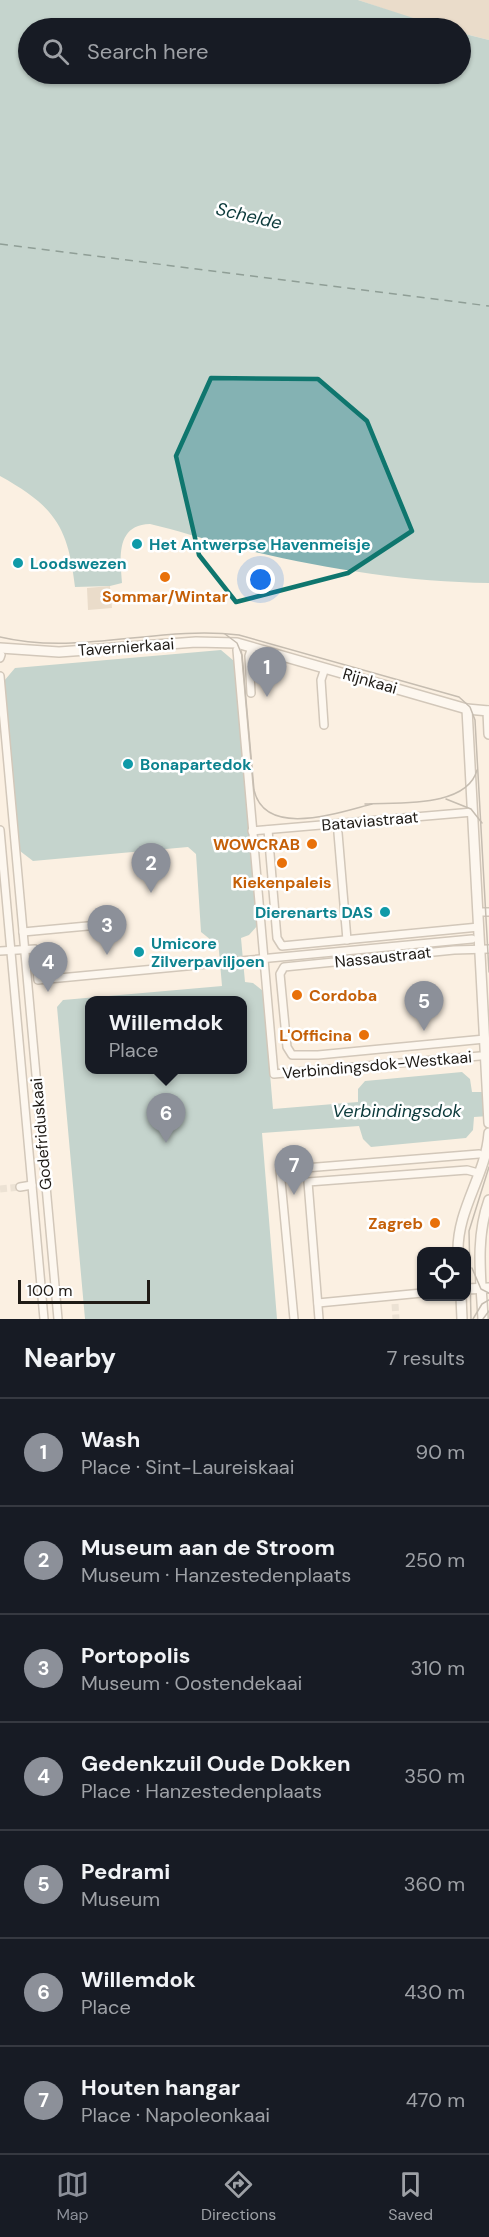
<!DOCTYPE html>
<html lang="en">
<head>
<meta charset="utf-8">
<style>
	body { margin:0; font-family:"DM Sans",sans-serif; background:#20242c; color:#f1f3f6 }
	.controls { position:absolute; right:18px; bottom:18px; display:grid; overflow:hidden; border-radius:12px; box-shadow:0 2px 4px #0004 }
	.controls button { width:54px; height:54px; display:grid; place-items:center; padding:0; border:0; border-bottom:2px solid #363941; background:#171b24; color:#f1f3f6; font:30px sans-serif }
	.scale { position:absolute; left:18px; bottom:15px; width:132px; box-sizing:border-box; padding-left:6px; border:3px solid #1f1b16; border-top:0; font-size:16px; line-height:21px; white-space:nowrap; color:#1f1b16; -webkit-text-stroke:4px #fff; paint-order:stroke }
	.you { position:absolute; left:261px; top:580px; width:21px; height:21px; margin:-15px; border:4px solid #fff; border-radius:50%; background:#1a73e8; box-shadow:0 0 0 9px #1a73e833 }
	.badge { display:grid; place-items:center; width:39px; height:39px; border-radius:50%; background:#8c9099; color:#fff; font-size:20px; font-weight:700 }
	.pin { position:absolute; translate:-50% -50px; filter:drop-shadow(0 2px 3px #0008) }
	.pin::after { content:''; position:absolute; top:32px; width:21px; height:18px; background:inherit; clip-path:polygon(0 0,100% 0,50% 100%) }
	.popup { position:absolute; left:85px; top:996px; width:162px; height:78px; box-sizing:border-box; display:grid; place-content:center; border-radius:12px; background:#171b24; filter:drop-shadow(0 2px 4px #0005); font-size:20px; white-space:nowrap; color:#9ea1a6 }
	.popup b { font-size:22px; color:#f1f3f6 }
	.popup::after { content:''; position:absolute; left:50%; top:100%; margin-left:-12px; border:12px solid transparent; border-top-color:#171b24 }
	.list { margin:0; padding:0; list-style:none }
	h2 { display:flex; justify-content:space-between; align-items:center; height:78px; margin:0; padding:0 24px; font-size:26px }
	h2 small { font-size:20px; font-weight:400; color:#9ea1a6 }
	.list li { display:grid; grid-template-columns:39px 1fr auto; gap:18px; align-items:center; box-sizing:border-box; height:108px; padding:0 24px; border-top:2px solid #363941 }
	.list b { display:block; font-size:22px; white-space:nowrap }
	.list p { margin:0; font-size:20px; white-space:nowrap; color:#9ea1a6 }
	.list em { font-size:20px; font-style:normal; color:#9ea1a6 }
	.icon { flex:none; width:33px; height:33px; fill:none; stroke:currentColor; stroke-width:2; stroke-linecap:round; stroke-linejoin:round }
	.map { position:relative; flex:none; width:489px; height:1319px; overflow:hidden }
	.search { position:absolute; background:#171b24; box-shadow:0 2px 4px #0004; left:18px; right:18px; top:18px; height:66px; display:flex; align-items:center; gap:15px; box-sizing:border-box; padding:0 21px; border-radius:33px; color:#9ea1a6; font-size:22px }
	.sheet { height:834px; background:#171b24 }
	nav { display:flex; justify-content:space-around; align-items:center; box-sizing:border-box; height:84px; border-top:2px solid #363941; background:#171b24; font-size:16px; color:#9ea1a6 }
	nav a { display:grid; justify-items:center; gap:3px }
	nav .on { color:#8c9099 }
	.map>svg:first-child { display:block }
</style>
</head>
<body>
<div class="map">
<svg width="489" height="1319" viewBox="0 0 489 1319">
	<rect width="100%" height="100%" fill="#fbf0e2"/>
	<g fill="#d4c3ae">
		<path d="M358,0H489V40L461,33L460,28L428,24Z"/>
		<path d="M110,586L112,608L88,610L87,588Z"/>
	</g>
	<g fill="#84b2b3" fill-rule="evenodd">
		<path d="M0,0H358L444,28H28V74H460L461,33L489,40V583C402,582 314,567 230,546C203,539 177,530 150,524C116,525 120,557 122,583L110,586L75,587C68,526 54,506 0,476Z"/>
		<path d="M221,650L234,661L257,926L249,935L241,938L245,982L253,983L263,991L273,1109L358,1102V1089L365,1081L462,1072L470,1079L472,1092H489V1116L474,1117L473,1130L466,1138L371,1147L363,1139L359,1126L262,1133L277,1319H85L57,1007L63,1000L222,986L218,940H211L201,932L196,854L188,847L33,861L20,851L4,681L15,668ZM90,1000H243V1070H90Z"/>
	</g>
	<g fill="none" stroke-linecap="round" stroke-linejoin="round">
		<path stroke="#0c3a3b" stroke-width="1.5" stroke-dasharray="8 6" stroke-linecap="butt" d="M0,244L489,306"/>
		<g stroke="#dad0c3" stroke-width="7" stroke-dasharray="7 3.5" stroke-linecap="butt">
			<path d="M0,1189L20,1187"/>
			<path d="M395,1304L396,1319"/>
		</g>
		<g stroke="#a09689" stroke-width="10">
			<g id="street">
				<path d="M237,650L274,1074L480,1056"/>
				<path d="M0,658L1,655"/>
				<path d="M0,676L58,1319"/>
				<path d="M251,693L249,656L252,647"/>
				<path d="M324,725L321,680L325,668"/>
				<path d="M0,830L44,1319"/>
				<path d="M268,830L277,938L282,946L479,927"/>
				<path d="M252,831L473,812"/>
				<path d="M338,833L347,940"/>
				<path d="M479,912H489"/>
				<path d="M23,932L109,924"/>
				<path d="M0,951L35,949L38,980L472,939"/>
				<path d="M485,1039L318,1055H292L287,1047L280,974L284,967L454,950L489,949"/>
				<path d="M20,1187L32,1185"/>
				<path d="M318,1303L422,1293"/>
				<path d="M294,1319L280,1170L479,1154"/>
				<path d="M319,1319L308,1182L467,1170L478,1173"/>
			</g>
		</g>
		<g stroke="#a09689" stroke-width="12">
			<g id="secondary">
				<path d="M0,648L59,652L196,642L237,643L467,709L489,711"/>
				<path d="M467,709L489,1123"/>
				<path d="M488,711L489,734"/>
				<path d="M458,1252C457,1209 486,1175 489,1133"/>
				<path d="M466,1289L489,1288"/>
				<path d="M461,1296L462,1319"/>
				<path d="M483,1319C481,1278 475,1239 489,1200"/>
			</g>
		</g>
		<use href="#street" stroke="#fff" stroke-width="7"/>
		<use href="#secondary" stroke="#fff" stroke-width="9"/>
		<g stroke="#857e75" stroke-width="1.5">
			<path d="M225,634L237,643L242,655L254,790C265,839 340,812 372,804"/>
			<path d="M0,637C80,656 160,625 239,635L459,697L470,707L475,720L489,972"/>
			<path d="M446,799L471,809L482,823"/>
			<path d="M365,804C398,802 467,808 477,770"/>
			<path d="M472,1268L481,1289L489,1293"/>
			<path d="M471,1319L469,1231L489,1167"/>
			<path d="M473,1319L482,1304L489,1300"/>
			<path d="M483,1319L489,1311"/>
		</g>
	</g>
	<path d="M0 0H489V1319H0ZM211,378L318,379L367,421L412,531L348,573L236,602L199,555L176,456Z" fill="#fbf0e2" fill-opacity=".55" fill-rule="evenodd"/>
	<path fill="none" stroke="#0f766e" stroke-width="4.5" stroke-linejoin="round" d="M211,378L318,379L367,421L412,531L348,573L236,602L199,555L176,456Z"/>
	<g fill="#0f9aa8" stroke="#fff" stroke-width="2">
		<circle cx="137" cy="544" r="6"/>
		<circle cx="18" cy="563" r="6"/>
		<circle cx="128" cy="764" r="6"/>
		<circle cx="385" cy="912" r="6"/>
		<circle cx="139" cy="952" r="6"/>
	</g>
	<g fill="#e8710a" stroke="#fff" stroke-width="2">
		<circle cx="165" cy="577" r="6"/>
		<circle cx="312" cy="844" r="6"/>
		<circle cx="282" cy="863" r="6"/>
		<circle cx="297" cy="995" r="6"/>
		<circle cx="364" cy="1035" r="6"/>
		<circle cx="435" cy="1223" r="6"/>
	</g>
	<g text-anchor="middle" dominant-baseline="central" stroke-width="5" stroke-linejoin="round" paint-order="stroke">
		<g font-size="16" font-weight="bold" fill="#0d838f" stroke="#fff" text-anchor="start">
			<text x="149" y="544">Het Antwerpse Havenmeisje</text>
			<text x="30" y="563">Loodswezen</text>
			<text x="140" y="764">Bonapartedok</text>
			<text x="373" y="912" text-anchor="end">Dierenarts DAS</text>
			<text x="151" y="943">Umicore<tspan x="151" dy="18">Zilverpaviljoen</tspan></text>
		</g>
		<g font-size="16" font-weight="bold" fill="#c56008" stroke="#fff" text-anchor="end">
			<text x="165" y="596" text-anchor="middle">Sommar/Wintar</text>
			<text x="300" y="844">WOWCRAB</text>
			<text x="282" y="882" text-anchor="middle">Kiekenpaleis</text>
			<text x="309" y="995" text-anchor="start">Cordoba</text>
			<text x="352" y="1035">L'Officina</text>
			<text x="423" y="1223">Zagreb</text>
		</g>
		<g font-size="16" fill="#1f1b16" stroke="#fff">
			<text transform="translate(126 647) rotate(-4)">Tavernierkaai</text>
			<text transform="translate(370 681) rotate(16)">Rijnkaai</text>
			<text transform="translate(370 821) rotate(-5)">Bataviastraat</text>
			<text transform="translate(383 957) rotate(-6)">Nassaustraat</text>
			<text transform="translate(377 1065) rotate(-5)">Verbindingsdok-Westkaai</text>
			<text transform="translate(41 1134) rotate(-95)">Godefriduskaai</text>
		</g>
		<g font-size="18" font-style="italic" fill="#0c3a3b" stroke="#fff">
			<text transform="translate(249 216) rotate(13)">Schelde</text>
			<text x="397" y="1111">Verbindingsdok</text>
		</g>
	</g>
</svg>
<div class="controls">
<button><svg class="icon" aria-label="locate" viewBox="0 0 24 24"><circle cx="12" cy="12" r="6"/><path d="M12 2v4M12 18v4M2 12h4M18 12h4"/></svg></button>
</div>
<div class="scale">100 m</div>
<div class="you"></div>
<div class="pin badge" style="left:267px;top:697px">1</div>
<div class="pin badge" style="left:151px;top:893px">2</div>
<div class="pin badge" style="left:107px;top:955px">3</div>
<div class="pin badge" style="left:48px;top:992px">4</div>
<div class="pin badge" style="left:424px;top:1031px">5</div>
<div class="pin badge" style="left:166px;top:1143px">6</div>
<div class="popup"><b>Willemdok</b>Place</div>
<div class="pin badge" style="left:294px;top:1195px">7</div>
<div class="search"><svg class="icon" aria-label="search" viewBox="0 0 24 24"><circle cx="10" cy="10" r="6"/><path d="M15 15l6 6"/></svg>Search here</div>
</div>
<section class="sheet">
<h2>Nearby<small>7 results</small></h2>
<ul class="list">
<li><span class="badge">1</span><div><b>Wash</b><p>Place · Sint-Laureiskaai</p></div><em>90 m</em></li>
<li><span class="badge">2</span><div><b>Museum aan de Stroom</b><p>Museum · Hanzestedenplaats</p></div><em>250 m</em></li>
<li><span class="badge">3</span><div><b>Portopolis</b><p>Museum · Oostendekaai</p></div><em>310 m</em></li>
<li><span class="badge">4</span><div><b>Gedenkzuil Oude Dokken</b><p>Place · Hanzestedenplaats</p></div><em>350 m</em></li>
<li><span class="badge">5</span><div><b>Pedrami</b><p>Museum</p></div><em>360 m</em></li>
<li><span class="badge">6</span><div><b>Willemdok</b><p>Place</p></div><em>430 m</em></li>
<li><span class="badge">7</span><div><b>Houten hangar</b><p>Place · Napoleonkaai</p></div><em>470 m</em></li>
</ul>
</section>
<nav>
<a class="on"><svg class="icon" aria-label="map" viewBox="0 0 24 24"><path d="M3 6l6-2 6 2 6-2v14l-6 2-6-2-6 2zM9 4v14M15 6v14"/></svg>Map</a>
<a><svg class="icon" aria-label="directions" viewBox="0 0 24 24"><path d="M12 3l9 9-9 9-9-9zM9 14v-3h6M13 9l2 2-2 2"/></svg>Directions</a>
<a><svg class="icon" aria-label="saved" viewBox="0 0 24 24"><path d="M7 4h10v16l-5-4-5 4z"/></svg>Saved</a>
</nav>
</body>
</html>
